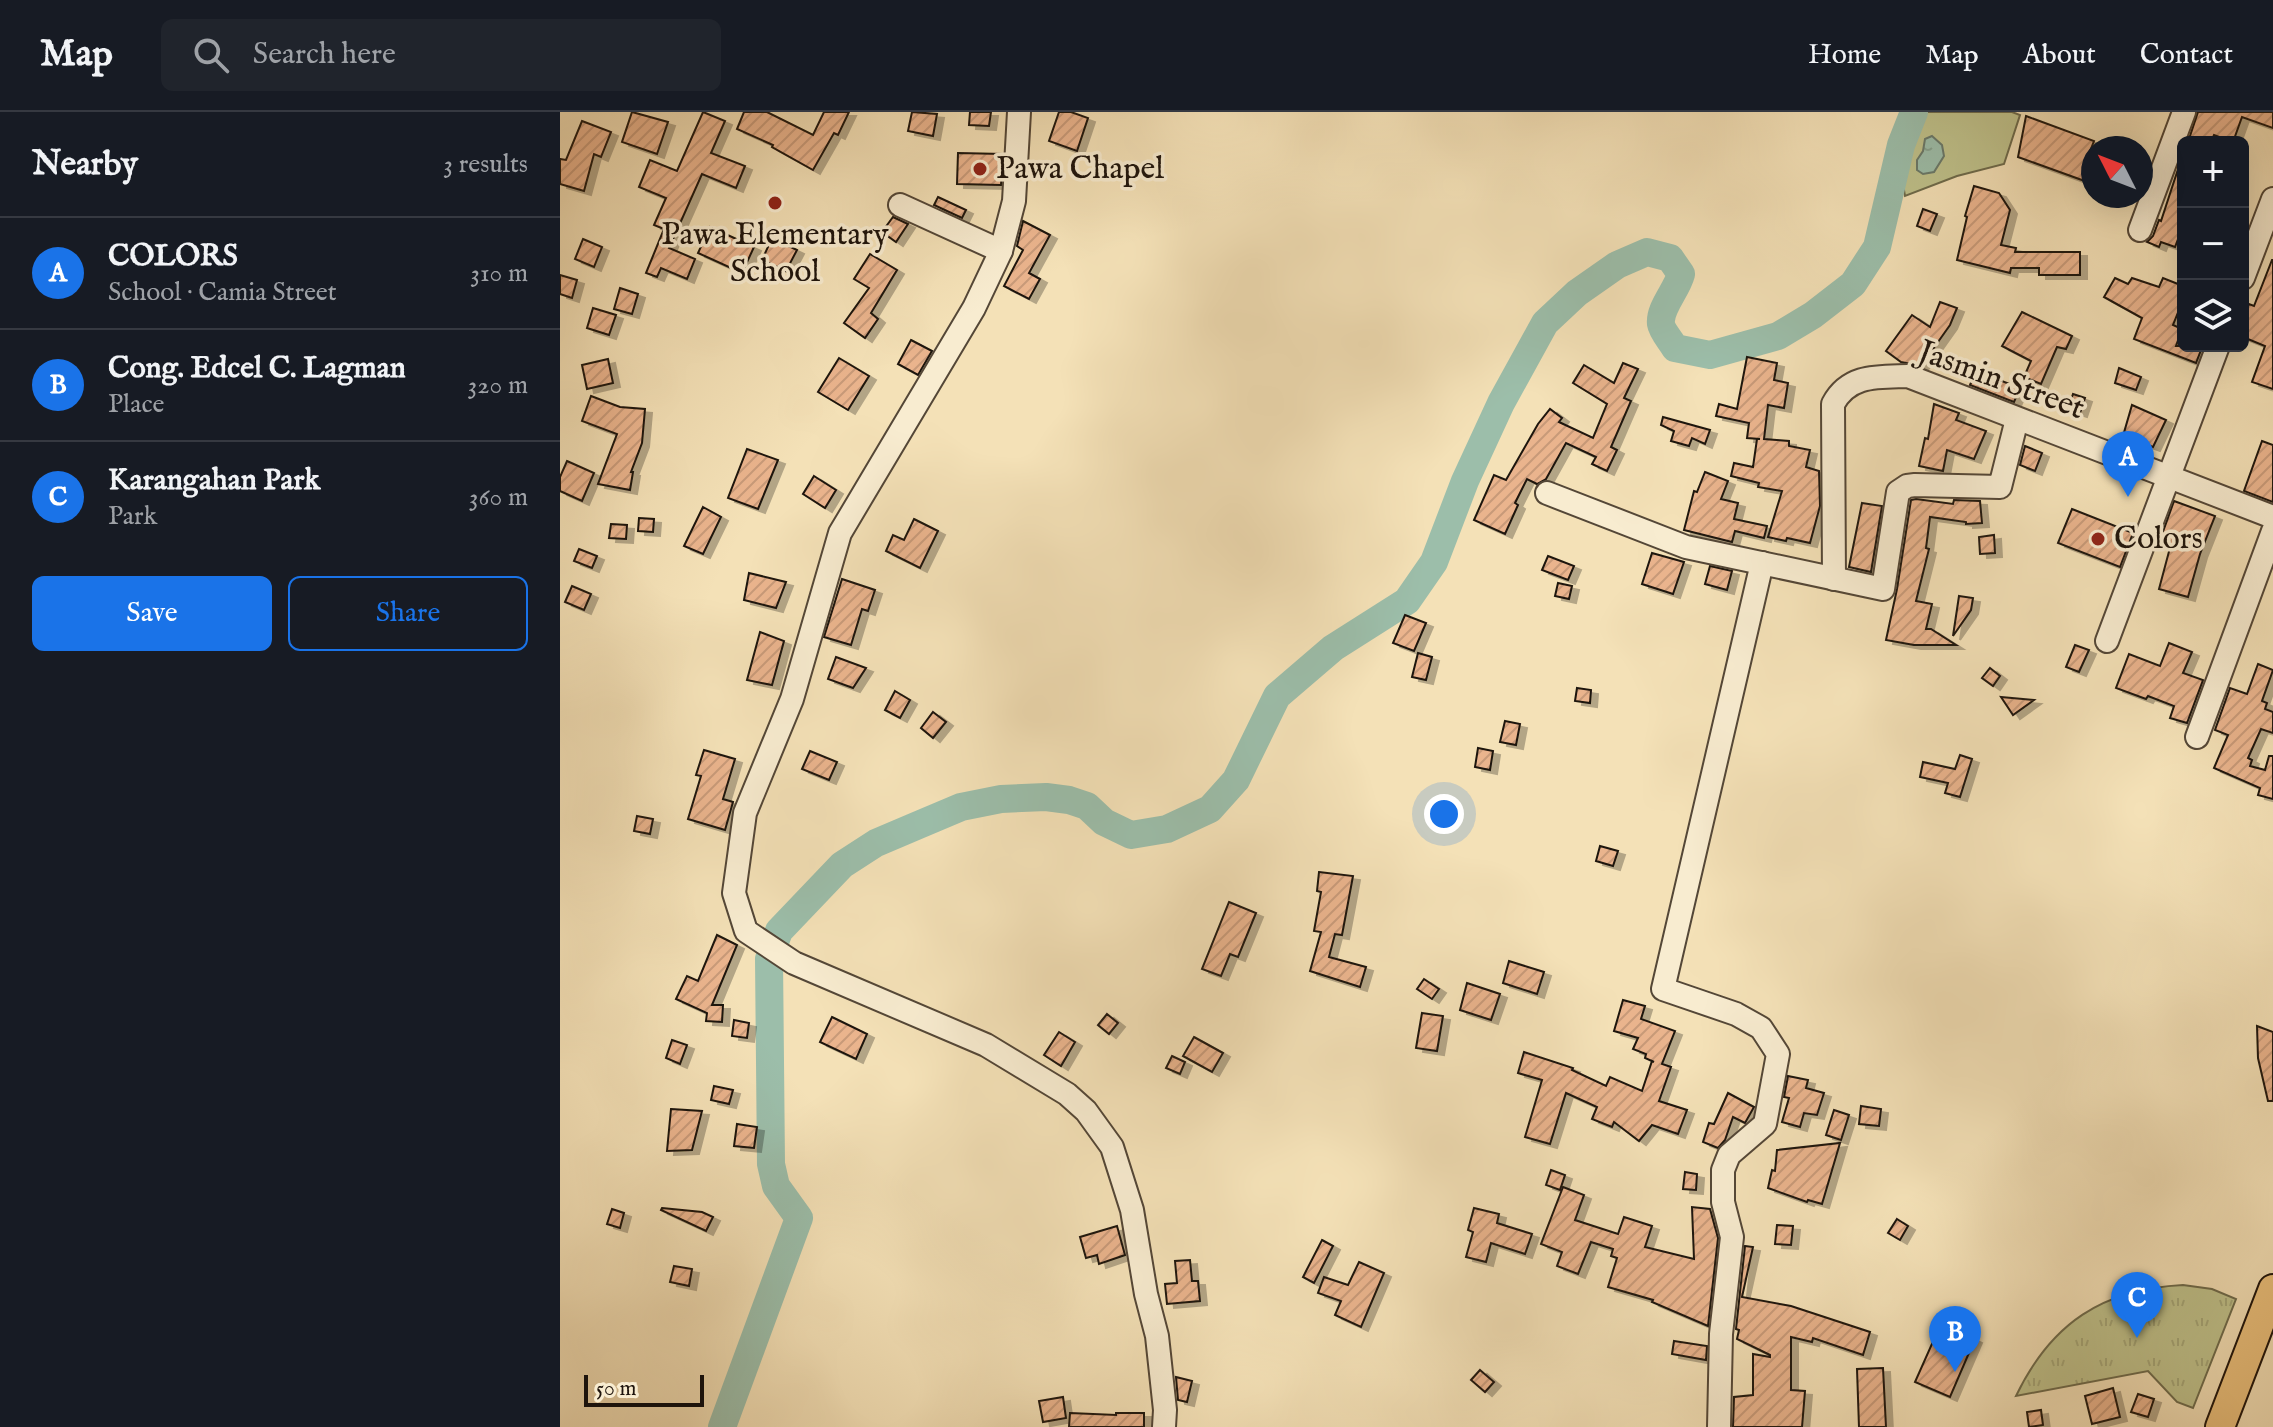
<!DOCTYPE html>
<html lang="en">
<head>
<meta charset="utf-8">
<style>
	body { margin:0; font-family:"IM FELL English",serif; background:#20242c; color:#f1f3f6 }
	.controls { position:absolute; right:24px; top:24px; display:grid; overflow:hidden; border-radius:12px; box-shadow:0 8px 32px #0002 }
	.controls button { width:72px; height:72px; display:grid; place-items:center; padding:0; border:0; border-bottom:2px solid #363941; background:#171b24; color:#f1f3f6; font:40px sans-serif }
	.compass { position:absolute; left:1521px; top:24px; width:72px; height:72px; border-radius:50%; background:#171b24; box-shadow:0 8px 32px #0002; rotate:312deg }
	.scale { position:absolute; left:24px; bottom:20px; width:120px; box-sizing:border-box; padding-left:8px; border:4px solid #1e140c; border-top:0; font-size:22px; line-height:28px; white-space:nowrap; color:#1e140c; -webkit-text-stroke:6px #f8ecd0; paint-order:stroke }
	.you { position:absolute; left:884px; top:702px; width:28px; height:28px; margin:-20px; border:6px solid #fff; border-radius:50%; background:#1a73e8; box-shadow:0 0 0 12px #1a73e833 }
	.badge { display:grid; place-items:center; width:52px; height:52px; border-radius:50%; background:#1a73e8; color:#fff; font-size:26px; font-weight:700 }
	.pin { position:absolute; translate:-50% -66px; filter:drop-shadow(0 2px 4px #0008) }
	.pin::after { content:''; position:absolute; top:42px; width:28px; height:24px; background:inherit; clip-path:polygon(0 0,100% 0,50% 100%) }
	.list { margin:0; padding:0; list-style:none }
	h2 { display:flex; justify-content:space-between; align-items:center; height:104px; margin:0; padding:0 32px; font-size:34px }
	h2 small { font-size:26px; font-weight:400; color:#9ea1a6 }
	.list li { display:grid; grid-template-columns:52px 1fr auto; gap:24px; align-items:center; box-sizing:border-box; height:112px; padding:0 32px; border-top:2px solid #363941 }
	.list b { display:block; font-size:30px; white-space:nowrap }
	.list p { margin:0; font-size:26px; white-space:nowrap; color:#9ea1a6 }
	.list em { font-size:26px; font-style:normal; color:#9ea1a6 }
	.actions { display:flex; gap:16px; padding:24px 32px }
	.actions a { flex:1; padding:18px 0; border:2px solid #1a73e8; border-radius:12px; text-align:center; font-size:28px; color:#1a73e8 }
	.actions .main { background:#1a73e8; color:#fff }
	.icon { flex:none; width:44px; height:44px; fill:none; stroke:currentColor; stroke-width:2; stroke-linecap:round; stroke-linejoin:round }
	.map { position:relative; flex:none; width:1713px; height:1315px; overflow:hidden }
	header { display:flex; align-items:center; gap:48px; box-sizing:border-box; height:112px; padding:0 40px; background:#171b24; border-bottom:2px solid #363941 }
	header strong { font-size:38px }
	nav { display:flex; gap:44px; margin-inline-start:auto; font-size:28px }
	.search { width:560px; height:72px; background:#20242c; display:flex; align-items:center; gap:20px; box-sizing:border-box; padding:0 28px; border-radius:12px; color:#9ea1a6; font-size:30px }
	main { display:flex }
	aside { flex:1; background:#171b24 }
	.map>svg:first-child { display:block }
</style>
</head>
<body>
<header>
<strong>Map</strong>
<div class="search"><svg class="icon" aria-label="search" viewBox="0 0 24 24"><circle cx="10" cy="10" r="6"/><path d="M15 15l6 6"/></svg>Search here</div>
<nav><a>Home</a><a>Map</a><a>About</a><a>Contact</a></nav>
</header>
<main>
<aside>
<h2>Nearby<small>3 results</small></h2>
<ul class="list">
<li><span class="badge">A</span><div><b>COLORS</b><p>School · Camia Street</p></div><em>310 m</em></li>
<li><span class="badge">B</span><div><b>Cong. Edcel C. Lagman</b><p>Place</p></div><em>320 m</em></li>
<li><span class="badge">C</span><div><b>Karangahan Park</b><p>Park</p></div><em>360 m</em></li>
</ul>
<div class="actions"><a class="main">Save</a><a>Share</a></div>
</aside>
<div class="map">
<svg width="1713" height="1315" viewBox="0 0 1713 1315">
	<defs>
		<pattern id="park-tufts" width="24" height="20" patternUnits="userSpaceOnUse" patternTransform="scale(2)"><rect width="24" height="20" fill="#bfc28c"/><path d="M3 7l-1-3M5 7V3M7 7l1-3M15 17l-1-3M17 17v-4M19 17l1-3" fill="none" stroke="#a4a678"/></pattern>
		<pattern id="water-ripples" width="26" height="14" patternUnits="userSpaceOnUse" patternTransform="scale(2)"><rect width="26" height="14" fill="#9cbeaa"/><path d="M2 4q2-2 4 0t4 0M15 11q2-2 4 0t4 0" fill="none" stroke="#86a291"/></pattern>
		<pattern id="building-hatch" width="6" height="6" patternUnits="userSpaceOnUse" patternTransform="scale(2)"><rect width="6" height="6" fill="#eab48d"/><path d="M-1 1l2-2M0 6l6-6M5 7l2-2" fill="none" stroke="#c89a78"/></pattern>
		<filter id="shadow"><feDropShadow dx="7" dy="4" stdDeviation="0" flood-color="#0004"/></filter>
	</defs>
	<rect width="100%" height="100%" fill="#f4e1b7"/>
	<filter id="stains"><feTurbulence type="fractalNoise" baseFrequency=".0025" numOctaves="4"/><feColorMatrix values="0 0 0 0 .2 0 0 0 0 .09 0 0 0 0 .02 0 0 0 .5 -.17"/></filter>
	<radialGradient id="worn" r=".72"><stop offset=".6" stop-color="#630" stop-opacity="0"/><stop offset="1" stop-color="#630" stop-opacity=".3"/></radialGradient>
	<path fill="url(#park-tufts)" stroke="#6e6b4c" stroke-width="2" d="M1623,1173L1652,1177L1676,1187L1633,1296L1617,1290L1588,1259L1456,1284C1491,1211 1543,1177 1623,1173Z"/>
	<path fill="#bfc28c" stroke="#6e6b4c" stroke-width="2" d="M1361,0H1452L1460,3L1444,52L1397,64L1345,84C1338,53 1350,29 1361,0Z"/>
	<path fill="url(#water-ripples)" stroke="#6a7a6b" stroke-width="2" d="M1372,24L1382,33L1384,44L1374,60L1363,62L1357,58V48L1363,39L1365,27Z"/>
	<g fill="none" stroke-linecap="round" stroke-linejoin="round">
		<path stroke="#9cbeaa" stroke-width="28" d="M162,1315L239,1106L216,1074L211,1052L209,847L219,819L282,753L316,731L356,714L401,695L441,687L486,685L509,688L527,694L544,710L571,723L607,717L650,697L676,668L717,584L773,536L847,489L874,450L905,369L941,291L985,211L1017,181L1057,153L1087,140L1110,146L1121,162C1117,178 1099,196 1101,212C1102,219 1111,229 1115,236L1150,243L1218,224L1253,203L1293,172L1317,135L1341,33L1354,0"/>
	</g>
	<g fill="url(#building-hatch)" stroke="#1e140c" stroke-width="2" filter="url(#shadow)">
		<path d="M72,0L108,10L97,42L62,30Z"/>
		<path d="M143,0L165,9L151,41L185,54L176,76L142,62L109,136L135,147L127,167L101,156L97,165L86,161L104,117L94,113L106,86L79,75L90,48L117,59Z"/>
		<path d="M184,0H207L253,23L264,0H289L278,23L274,21L253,58L212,35L213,33L177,17Z"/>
		<path d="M352,0L377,2L373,24L348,19Z"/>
		<path d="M410,0H431L429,14L409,13Z"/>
		<path d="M499,0H511L528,6L517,39L489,29Z"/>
		<path d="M1638,0H1713V16L1682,5L1673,30L1654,23L1651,30H1628Z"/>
		<path d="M1466,4L1534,29L1525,52L1533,54V72L1458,45Z"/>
		<path d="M22,9L51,20L41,45L34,42L24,79L0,72V47L6,48Z"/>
		<path d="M398,41L443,42L441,73L397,72Z"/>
		<path d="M1622,45L1623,114L1615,135L1601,130L1599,135L1587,130L1593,124L1599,108L1601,109Z"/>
		<path d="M1414,74L1439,81L1450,98L1441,133L1456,136L1455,140H1520V163H1479V156H1451L1450,161L1397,148L1407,105L1405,104Z"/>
		<path d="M378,85L406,98L402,106L374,93Z"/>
		<path d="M1363,97L1377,102L1370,119L1357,114Z"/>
		<path d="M333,105L348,112L336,130L322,120Z"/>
		<path d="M463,109L490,123L469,161L480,167L469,187L444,174L463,138L457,134Z"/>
		<path d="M150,115L194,135L182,161L138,141Z"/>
		<path d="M212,126L237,138L226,159L202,148Z"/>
		<path d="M23,127L42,135L34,155L15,147Z"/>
		<path d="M310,142L337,158L311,201L318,207L305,226L284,211L309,176L294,167Z"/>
		<path d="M1712,148H1713V277L1692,270L1705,234L1683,225V207L1689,192L1694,194Z"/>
		<path d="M0,163L17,168L12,186L0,182Z"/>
		<path d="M1555,166L1568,172L1572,166L1599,175L1603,166L1623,174V188L1613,213L1622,217L1616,234H1631L1641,238L1636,251L1574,227L1582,206L1544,185Z"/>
		<path d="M60,176L78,182L72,202L54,197Z"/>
		<path d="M1380,190L1397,196L1390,213L1361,254L1341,250L1326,239L1352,203L1370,215Z"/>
		<path d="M33,196L56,203L49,223L27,216Z"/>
		<path d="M1462,200L1512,224L1506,237L1497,235L1481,272L1464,265L1471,249L1442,234Z"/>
		<path d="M351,228L372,239L358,263L338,252Z"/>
		<path d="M1187,245L1217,251L1214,268L1228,271L1224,296L1208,293L1204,327L1229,329V334L1250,338L1246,355L1259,359L1260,394L1250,431L1227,426L1226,429L1208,425L1222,379L1198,375L1199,371L1171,364L1174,351L1193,355L1197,327H1200L1187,326L1189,311L1156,304L1159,292L1177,297Z"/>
		<path d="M279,246L309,264L288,298L258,280Z"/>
		<path d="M48,247L53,271L27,277L22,253Z"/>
		<path d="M1063,251L1078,257L1064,286L1071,289L1051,335L1057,338L1047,359L1032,352L1036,345L1006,331L986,367L977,372L967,367L955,391L958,393L945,422L914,408L934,363L946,368L978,312L990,297L1002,306L999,310L1033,326L1047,292L1013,271L1024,253L1054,271Z"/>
		<path d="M1559,256L1581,265L1576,278L1555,271Z"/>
		<path d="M1416,259L1460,276L1454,290L1410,273Z"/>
		<path d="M1513,282L1525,286L1520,301L1508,297Z"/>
		<path d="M31,284L60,295L85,297L82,331L71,360H73L70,378L38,372L57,322L22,309Z"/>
		<path d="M1374,292L1399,301L1396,308L1426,319L1414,347L1387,338L1383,359L1359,354L1365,326L1368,327Z"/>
		<path d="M1572,293L1606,308L1593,335L1563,324Z"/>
		<path d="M1103,305L1150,318L1145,332L1132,326L1129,334L1111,329L1114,319L1101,313Z"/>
		<path d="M1702,329L1713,333V390L1684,379Z"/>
		<path d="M1465,334L1482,341L1475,359L1460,353Z"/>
		<path d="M187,337L218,348L198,397L168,386Z"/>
		<path d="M7,349L34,361L22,389L0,379V365Z"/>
		<path d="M1145,360L1168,369L1161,387L1178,391L1174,407L1207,414L1204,426L1175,419L1172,430L1124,418L1134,379L1137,380Z"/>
		<path d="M254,364L276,378L265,396L243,382Z"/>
		<path d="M1356,387L1393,392L1394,388L1420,389L1422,411L1406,412V410L1370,405L1366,436L1369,437L1356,489L1372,492L1366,517H1371L1396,533H1354L1326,528L1337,477L1351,388Z"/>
		<path d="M1614,389L1655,404L1640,442L1628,485L1599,477L1611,432L1600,428Z"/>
		<path d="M1302,391L1322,394L1311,460L1289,455Z"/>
		<path d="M143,395L161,405L143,442L124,434Z"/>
		<path d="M1512,397L1573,421L1560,455L1498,431Z"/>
		<path d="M79,406L94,407L93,420L78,419Z"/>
		<path d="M354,407L378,419L360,456L326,439L333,423L344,428Z"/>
		<path d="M51,412L67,413L66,427L49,426Z"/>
		<path d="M1434,423L1435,441L1420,442L1419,425Z"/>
		<path d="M19,437L37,444L32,456L14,449Z"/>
		<path d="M1092,441L1124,450L1113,482L1082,472Z"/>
		<path d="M988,444L1014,454L1008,468L982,458Z"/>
		<path d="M1150,454L1172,459L1167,478L1145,472Z"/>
		<path d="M189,461L226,470L216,496L184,488Z"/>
		<path d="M282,467L315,478L308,499L302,497L291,533L264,525Z"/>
		<path d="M998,471L1012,474L1009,487L995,484Z"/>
		<path d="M12,474L31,482L24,498L5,490Z"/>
		<path d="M1399,484L1413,486L1411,498L1393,524Z"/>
		<path d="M845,503L866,511L854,539L833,531Z"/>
		<path d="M200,520L224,529L212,573L187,568Z"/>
		<path d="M1609,531L1632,540L1623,561L1643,568L1627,611L1610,606L1614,594L1588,584L1586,587L1556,576L1569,542L1600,554Z"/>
		<path d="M1515,533L1529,538L1519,560L1506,555Z"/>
		<path d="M858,541L872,545L866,568L852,565Z"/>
		<path d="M276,545L306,556L293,576L268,567Z"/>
		<path d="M1698,552L1713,558L1702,589L1707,591L1705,597L1713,600V621L1701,617L1688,646L1692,648L1690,654L1705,658L1709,644H1713V687L1698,683L1700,676L1654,656L1668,623L1655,618L1670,576L1687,582Z"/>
		<path d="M1430,556L1440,564L1433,574L1422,566Z"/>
		<path d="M1017,576L1031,578L1030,591L1015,589Z"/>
		<path d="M335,579L350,588L340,606L325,598Z"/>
		<path d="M1441,585L1474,588L1453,603Z"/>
		<path d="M373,600L386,610L373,626L361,616Z"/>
		<path d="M945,609L960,612L956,633L940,630Z"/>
		<path d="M918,636L933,639L930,658L915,655Z"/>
		<path d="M144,638L175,647L163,687L173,690L165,718L128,707L141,664L136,663Z"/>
		<path d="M250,639L277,650L269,668L242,657Z"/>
		<path d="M1400,643L1412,647L1400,685L1385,681L1388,671L1360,665L1363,650L1395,657Z"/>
		<path d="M77,704L93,707L90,722L74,719Z"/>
		<path d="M1040,734L1058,739L1053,754L1036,749Z"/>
		<path d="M759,760L793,764L782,823L775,822L769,845L806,855L800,875L750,859L761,820L754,819L761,780L757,779Z"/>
		<path d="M669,790L696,801L678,845L670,842L661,864L642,857Z"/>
		<path d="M157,823L177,833L152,893H163L162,910L146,909L147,901L116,887L127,864L138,869Z"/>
		<path d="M949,849L984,860L977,882L943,871Z"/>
		<path d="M864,867L879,877L872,887L857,877Z"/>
		<path d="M907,871L940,882L931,908L900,898Z"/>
		<path d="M1063,888L1085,894L1081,907L1115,919L1102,952L1111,955L1099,989L1127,998L1118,1022L1092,1013L1079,1029L1054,1010L1052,1015L1032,1007L1037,995L1006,981L990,1032L965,1025L982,968L958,961L964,940L1013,956L1012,958L1046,974L1050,965L1082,979L1092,949L1094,950L1085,946L1086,942L1073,937L1078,926L1054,919Z"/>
		<path d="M862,901L883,904L877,939L856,936Z"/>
		<path d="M547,902L558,911L549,922L538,913Z"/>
		<path d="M272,905L307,922L296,947L260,930Z"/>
		<path d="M174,908L189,911L187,926L172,924Z"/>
		<path d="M1697,914L1713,920V989H1708L1698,946Z"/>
		<path d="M499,920L515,930L501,954L484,943Z"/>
		<path d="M634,925L663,941L652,960L623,944Z"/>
		<path d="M112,928L127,933L120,952L106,946Z"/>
		<path d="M612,944L625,950L620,962L606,956Z"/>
		<path d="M1228,964L1248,968L1246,976L1264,981L1257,1003L1244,1001L1240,1015L1222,1010L1229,986L1224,985Z"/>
		<path d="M154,974L173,978L169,992L151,988Z"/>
		<path d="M1168,981L1194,995L1185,1011L1173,1005L1165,1028L1158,1036L1143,1030L1149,1011L1154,1012Z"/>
		<path d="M1301,994L1321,997L1319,1014L1299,1012Z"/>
		<path d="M111,997L142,999L132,1038L107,1039Z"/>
		<path d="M1274,998L1289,1003L1281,1028L1266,1023Z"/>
		<path d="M177,1012L197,1015L194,1036L174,1034Z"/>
		<path d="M1280,1031L1262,1092L1248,1088L1247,1090L1208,1076L1212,1058L1215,1059L1217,1038Z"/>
		<path d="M991,1058L1005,1063L1000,1078L986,1073Z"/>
		<path d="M1125,1060L1137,1062L1136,1078L1123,1077Z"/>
		<path d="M1003,1075L1024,1083L1015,1108L1058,1122L1064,1105L1092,1114L1085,1135L1134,1147L1132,1095L1150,1097L1158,1126L1148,1214L1092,1190L1093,1188L1048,1175L1057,1146L1051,1144L1053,1137L1031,1130L1018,1162L997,1154L1002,1140L981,1132Z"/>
		<path d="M102,1096L142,1100L153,1105L146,1119L101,1098Z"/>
		<path d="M914,1096L939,1102L937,1111L972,1122L965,1142L931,1131L926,1150L906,1145L913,1120L908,1118Z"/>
		<path d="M52,1097L64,1101L60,1116L47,1112Z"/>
		<path d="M1337,1107L1348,1114L1340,1128L1328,1121Z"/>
		<path d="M1217,1113L1233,1114L1231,1133L1215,1132Z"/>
		<path d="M557,1114L565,1143L539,1152L537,1143L526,1146L520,1125Z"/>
		<path d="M762,1128L773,1134L754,1171L743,1165Z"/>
		<path d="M1185,1134L1193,1135L1182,1185L1231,1194L1310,1220L1303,1243L1253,1226L1252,1230L1231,1225V1278L1245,1279L1242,1315H1173L1174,1285L1193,1283V1242L1210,1245V1243L1177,1227L1179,1218L1176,1217Z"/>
		<path d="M630,1148L632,1169H638L640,1189L607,1192L605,1172L617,1171L615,1149Z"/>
		<path d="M799,1150L824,1161L801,1215L775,1203L781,1189L758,1181L764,1165L788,1173Z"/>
		<path d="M114,1154L132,1157L129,1174L110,1170Z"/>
		<path d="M1391,1216L1415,1227L1390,1285L1355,1270L1375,1225L1385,1230Z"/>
		<path d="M1114,1229L1147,1234L1146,1248L1112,1242Z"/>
		<path d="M1323,1256L1326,1315H1299L1297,1257Z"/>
		<path d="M920,1258L934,1270L925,1280L911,1268Z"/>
		<path d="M616,1265L632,1269L627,1290L618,1288Z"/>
		<path d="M1553,1276L1560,1305L1532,1312L1525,1284Z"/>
		<path d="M1578,1282L1594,1287L1588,1305L1571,1300Z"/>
		<path d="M503,1285L506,1306L483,1310L479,1289Z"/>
		<path d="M1481,1298L1483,1313L1469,1315L1467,1300Z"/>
		<path d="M510,1301L556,1303V1301H584V1315H509Z"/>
	</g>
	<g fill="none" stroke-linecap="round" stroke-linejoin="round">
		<g stroke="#544737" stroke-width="26">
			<g id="minor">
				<path d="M459,0L454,89L441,139L414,196L280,421L232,587L185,701L174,781L186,819L234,851L426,933L507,982L526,999L552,1035L572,1098L586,1182L597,1224L605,1298L604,1315"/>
				<path d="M340,93L441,139"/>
				<path d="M1580,118L1624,0"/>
				<path d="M1683,166L1713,87"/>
				<path d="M987,381L1126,435L1323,477L1338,380L1347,374L1355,373L1440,375L1457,307"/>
				<path d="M1274,467L1273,292C1289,262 1318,265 1348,264L1713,405"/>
				<path d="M1547,529L1658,234"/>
				<path d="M1637,625L1713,419"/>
				<path d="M1159,1315L1161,1222L1172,1125L1163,1090V1058L1169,1043L1205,1012L1218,942L1201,916L1176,902L1103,877L1202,451"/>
			</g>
		</g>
		<g stroke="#1e140c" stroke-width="32">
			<path id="major" d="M1660,1315L1713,1177"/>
		</g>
		<use href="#minor" stroke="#f8ecd0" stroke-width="22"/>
		<use href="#major" stroke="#eac07c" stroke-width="28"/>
	</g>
	<g fill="#8f2418" stroke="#f8ecd0" stroke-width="3">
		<circle cx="420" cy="57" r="8"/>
		<circle cx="215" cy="91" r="8"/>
		<circle cx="1538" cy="427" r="8"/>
	</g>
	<g text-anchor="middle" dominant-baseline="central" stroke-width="7" stroke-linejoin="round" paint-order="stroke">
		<g font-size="32" fill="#1e140c" stroke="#f8ecd0" text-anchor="start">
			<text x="436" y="57">Pawa Chapel</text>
			<text x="215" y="123" text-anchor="middle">Pawa Elementary<tspan x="215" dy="37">School</tspan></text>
			<text x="1554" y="427">Colors</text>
		</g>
		<g font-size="32" fill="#1e140c" stroke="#f8ecd0">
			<text transform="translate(1441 269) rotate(20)">Jasmin Street</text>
		</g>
	</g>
	<rect width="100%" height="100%" filter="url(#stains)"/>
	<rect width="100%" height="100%" fill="url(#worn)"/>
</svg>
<div class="controls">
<button>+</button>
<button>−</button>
<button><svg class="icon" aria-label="layers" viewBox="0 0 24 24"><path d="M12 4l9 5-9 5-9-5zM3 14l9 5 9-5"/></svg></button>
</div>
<svg class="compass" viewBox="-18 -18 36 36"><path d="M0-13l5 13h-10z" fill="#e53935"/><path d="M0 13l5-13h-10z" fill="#9ea1a6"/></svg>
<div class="scale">50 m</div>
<div class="you"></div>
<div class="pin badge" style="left:1568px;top:385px">A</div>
<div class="pin badge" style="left:1395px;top:1260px">B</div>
<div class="pin badge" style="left:1577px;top:1226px">C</div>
</div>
</main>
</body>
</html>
